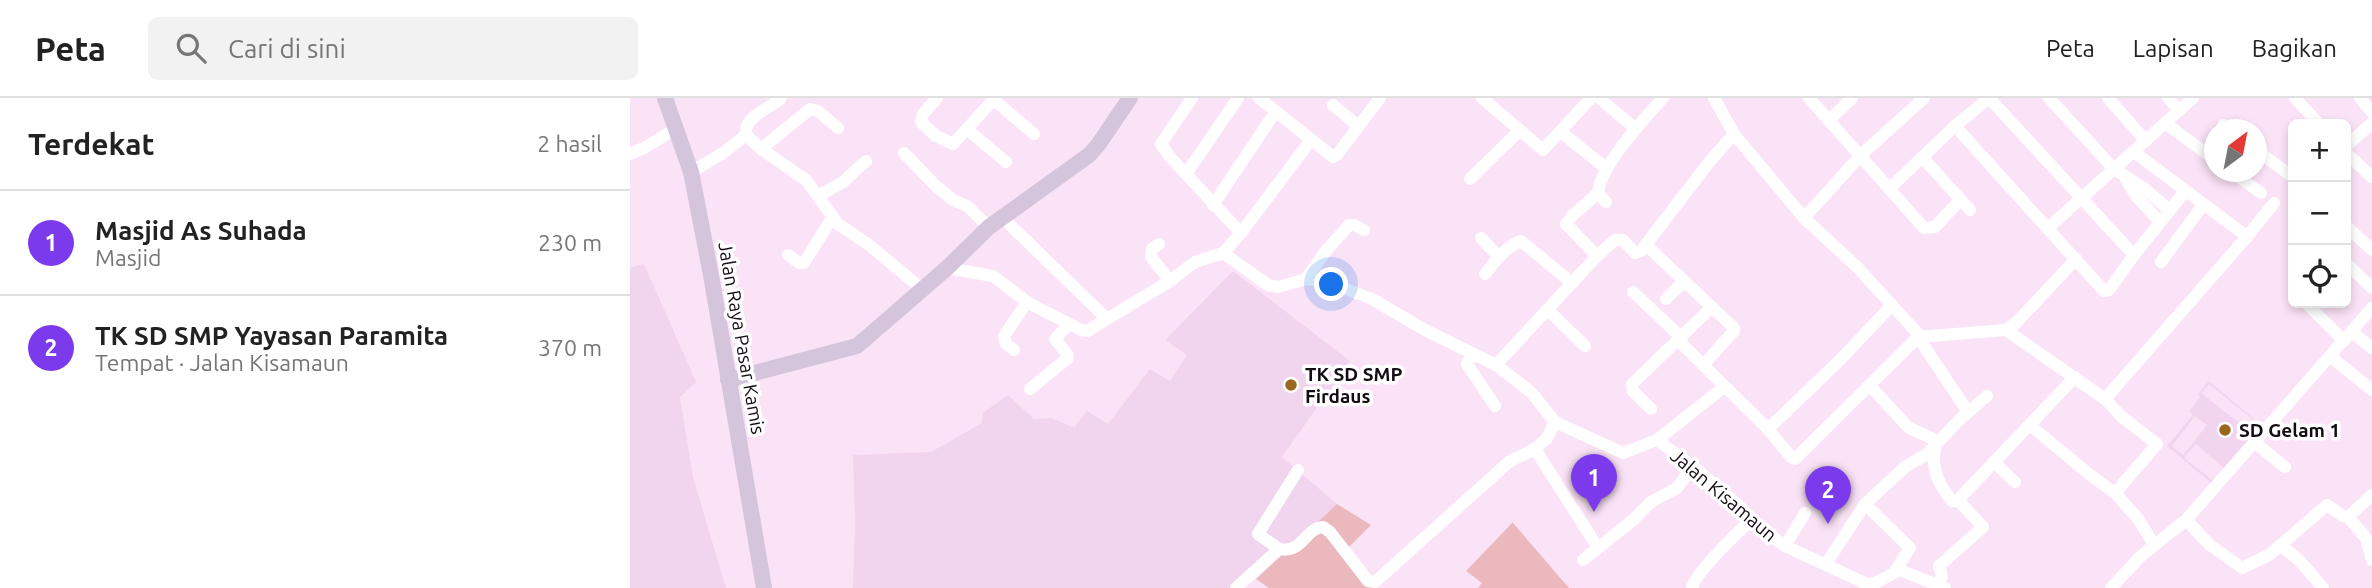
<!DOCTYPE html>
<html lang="id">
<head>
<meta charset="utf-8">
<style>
	body { margin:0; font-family:Ubuntu,sans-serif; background:#f2f2f2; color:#222 }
	.controls { position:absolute; right:21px; top:21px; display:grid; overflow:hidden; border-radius:10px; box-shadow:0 4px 10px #0003 }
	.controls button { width:63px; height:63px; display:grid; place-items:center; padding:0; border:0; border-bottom:2px solid #e0e0e0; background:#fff; color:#222; font:35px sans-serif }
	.compass { position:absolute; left:1574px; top:21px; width:63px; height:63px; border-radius:50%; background:#fff; box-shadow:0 4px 10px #0003; rotate:32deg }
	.you { position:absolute; left:702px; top:187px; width:24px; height:24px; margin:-18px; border:5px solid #fff; border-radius:50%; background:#1a73e8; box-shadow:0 0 0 10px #1a73e833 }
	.badge { display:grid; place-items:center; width:46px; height:46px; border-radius:50%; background:#7c3aed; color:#fff; font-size:23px; font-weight:700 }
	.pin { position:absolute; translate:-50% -58px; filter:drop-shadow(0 2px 4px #0008) }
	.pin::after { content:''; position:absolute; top:37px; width:24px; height:21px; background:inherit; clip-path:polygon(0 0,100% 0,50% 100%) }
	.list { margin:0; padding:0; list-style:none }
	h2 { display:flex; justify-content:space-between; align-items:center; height:91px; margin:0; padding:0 28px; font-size:30px }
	h2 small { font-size:23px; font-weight:400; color:#767676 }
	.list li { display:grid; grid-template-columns:46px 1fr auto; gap:21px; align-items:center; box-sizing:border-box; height:105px; padding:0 28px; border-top:2px solid #e0e0e0 }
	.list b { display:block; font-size:26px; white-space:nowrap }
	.list p { margin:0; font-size:23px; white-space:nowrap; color:#767676 }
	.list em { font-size:23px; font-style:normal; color:#767676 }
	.icon { flex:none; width:38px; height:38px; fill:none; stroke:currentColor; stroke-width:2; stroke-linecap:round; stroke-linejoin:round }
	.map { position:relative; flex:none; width:1742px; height:490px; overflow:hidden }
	header { display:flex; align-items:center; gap:42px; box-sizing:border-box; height:98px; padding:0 35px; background:#fff; border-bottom:2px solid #e0e0e0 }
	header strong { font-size:33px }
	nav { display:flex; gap:38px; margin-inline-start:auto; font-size:24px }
	.search { width:490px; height:63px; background:#f2f2f2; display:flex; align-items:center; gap:18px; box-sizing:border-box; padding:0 24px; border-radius:10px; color:#767676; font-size:26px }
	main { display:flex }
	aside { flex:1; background:#fff }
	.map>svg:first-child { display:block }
</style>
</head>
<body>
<header>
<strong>Peta</strong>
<div class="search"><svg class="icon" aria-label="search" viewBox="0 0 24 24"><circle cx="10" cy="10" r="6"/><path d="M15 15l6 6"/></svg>Cari di sini</div>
<nav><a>Peta</a><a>Lapisan</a><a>Bagikan</a></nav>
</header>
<main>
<aside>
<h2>Terdekat<small>2 hasil</small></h2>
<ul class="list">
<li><span class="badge">1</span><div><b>Masjid As Suhada</b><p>Masjid</p></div><em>230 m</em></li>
<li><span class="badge">2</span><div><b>TK SD SMP Yayasan Paramita</b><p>Tempat · Jalan Kisamaun</p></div><em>370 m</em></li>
</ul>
</aside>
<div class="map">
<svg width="1742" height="490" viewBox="0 0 1742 490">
	<rect width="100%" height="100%" fill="#fbe3f7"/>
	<g fill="#f1d4ed" fill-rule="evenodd">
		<path d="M14,166L66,284L50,299L63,379L96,490H0V170Z"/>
		<path d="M603,173L720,263L652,359L707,406L615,490H223L225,425L223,357L301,354L352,325L353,315L378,297L404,321L422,320L444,330L457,313L478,326L520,271L540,283L557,257L535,242Z"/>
		<path d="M1579,283L1631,327L1583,386L1537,348L1563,317L1559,313L1570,299L1568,296ZM1579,286L1630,327L1623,336L1571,295ZM1565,318L1577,327L1553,357L1542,348ZM1566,346L1594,370L1583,383L1554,360Z"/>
	</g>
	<g fill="#ebb8be">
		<path d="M707,406L741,427L713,455L747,490H639L626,481Z"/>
		<path d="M883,424V425L939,490H848L852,485L836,473Z"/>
	</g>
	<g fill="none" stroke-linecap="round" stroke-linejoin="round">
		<g stroke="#fff" stroke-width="12">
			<path d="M151,0C139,12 114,17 116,37L131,51L176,82L208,126L239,147L292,191"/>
			<path d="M307,0L293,16L291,24L306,38L323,46L365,0"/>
			<path d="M562,0L531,46L540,59L611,135"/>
			<path d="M629,0L703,59L707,57L750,0"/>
			<path d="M852,0L913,52L961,0"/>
			<path d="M969,0L1006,31"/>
			<path d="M1084,0L1104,36L1174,120L1227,169L1291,239"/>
			<path d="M1179,0L1294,130L1305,129L1330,102"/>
			<path d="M1359,0L1504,157"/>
			<path d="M1419,0L1484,71L1514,90L1539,112"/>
			<path d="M1478,0L1516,43"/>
			<path d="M1538,0L1549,12"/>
			<path d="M1665,0L1689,26"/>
			<path d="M1730,0L1742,14"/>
			<path d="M363,1L404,36"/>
			<path d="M703,7L728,28"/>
			<path d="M1199,22L1222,0"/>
			<path d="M1535,25L1584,61"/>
			<path d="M1593,27L1599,32"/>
			<path d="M1325,28L1474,193L1479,192L1504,157L1553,96"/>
			<path d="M338,32L376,64"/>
			<path d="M931,34L977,71"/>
			<path d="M1716,48L1742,25"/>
			<path d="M131,51L180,11L188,13L208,30"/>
			<path d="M1626,52L1663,79"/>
			<path d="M274,55L306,88L323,102L337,108L359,129"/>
			<path d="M1716,55L1742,79"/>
			<path d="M0,56L16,49L47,30"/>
			<path d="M1293,60L1340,112"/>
			<path d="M61,74L93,55L116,37"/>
			<path d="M1602,74L1631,95"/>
			<path d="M556,76L608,0"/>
			<path d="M840,81L889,33"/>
			<path d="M1496,81L1507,99L1530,124"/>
			<path d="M1260,90L1325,28L1359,0"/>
			<path d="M188,98L213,84L236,63"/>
			<path d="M976,104L968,95C970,68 1014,21 1033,0"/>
			<path d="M583,107L646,13"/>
			<path d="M372,119L477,221"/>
			<path d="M1174,120L1231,57L1294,0"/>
			<path d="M1716,128L1742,152"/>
			<path d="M1418,130L1563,0"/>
			<path d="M851,140L869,159"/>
			<path d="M1616,140L1644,105"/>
			<path d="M529,146L522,151L521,159L540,183"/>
			<path d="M1016,147L1104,230V233L1074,266"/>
			<path d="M593,155L638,187L648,189L676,181L697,184L742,201L795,232L866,267L901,294L925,324L993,355L1027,342L1094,289"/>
			<path d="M593,155L611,135L681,42"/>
			<path d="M158,157L169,165H174L202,120"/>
			<path d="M967,158L936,126L942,118L968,95"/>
			<path d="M1531,164L1573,107"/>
			<path d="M1716,165L1742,190"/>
			<path d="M317,170L363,178L397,204L451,232L457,233L540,183L565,164L593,155"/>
			<path d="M855,176C865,164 876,148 891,143L942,185"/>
			<path d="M676,181L695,154L719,127H724L734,132"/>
			<path d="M1003,194L1052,240"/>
			<path d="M1036,201L1054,183"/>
			<path d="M1676,205L1714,243"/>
			<path d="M918,212L955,248"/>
			<path d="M1376,232L1475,301L1616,140L1615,137L1504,54"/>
			<path d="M1722,234L1742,250"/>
			<path d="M1288,239L1338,314"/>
			<path d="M1049,243L1138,331L1161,359L1165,361L1288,239L1376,232L1386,225L1446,161"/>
			<path d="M384,252L376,246L374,238L397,204"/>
			<path d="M843,256L837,266L865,308"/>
			<path d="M1701,259L1742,292"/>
			<path d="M866,267L967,158L985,142H993L1005,155L1011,153L1080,63L1104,36"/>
			<path d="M1240,288L1279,330L1308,343"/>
			<path d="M400,291L438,260L437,256L425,241L439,226"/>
			<path d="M1475,301L1492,319L1527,346L1485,395"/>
			<path d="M1021,311L1003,293L1002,286L1082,209"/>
			<path d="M925,324L917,340L905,351L968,450"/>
			<path d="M1401,328L1459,376L1486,396L1509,422L1524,447"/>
			<path d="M1138,331L1209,263L1262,207"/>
			<path d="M1027,342L1063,368L1106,405L1132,431L1155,448L1237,486L1245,485L1270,472L1315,490"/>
			<path d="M1307,344C1299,365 1307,385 1322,403H1327L1445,279"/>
			<path d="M1624,344L1655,369"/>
			<path d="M1365,365L1385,384"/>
			<path d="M1235,406L1280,450L1265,473"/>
			<path d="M1718,419L1736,440L1742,462"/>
			<path d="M1556,422L1580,447L1612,470L1639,457L1697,407L1713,418L1718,419L1742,397"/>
			<path d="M1650,447L1669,462L1693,490"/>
			<path d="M1155,448L1175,415"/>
			<path d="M649,451C673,456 675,430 693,429L700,434L738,483L745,484L880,363L905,351"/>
			<path d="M953,462L1003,422L1021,404L1047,390L1063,368"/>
			<path d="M1196,466L1235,406L1275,369L1297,356L1329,322L1357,298"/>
			<path d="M1308,486L1312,478L1309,468L1353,429L1328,402"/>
			<path d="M606,490L649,451L628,436L668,372"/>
			<path d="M1062,490C1064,476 1109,433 1122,421"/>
			<path d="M1481,490L1511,458L1556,422L1742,210"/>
		</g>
		<g stroke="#d4c5dc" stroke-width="16">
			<path d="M35,0L61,74L81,177L134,490"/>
			<path d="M98,282L227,248L317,170L359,129L459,57L468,47L500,0"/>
		</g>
	</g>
	<g fill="#9b661d" stroke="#fff" stroke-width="2.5">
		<circle cx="661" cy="287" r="7"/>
		<circle cx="1595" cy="332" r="7"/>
	</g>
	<g text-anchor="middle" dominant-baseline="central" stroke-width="7" stroke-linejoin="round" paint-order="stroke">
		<g font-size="19" fill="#140c13" stroke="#fff">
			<text transform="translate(112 240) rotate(80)">Jalan Raya Pasar Kamis</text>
			<text transform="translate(1094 397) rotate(40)">Jalan Kisamaun</text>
		</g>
		<g font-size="19" font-weight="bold" fill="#140c13" stroke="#fff" text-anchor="start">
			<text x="675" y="276">TK SD SMP<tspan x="675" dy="22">Firdaus</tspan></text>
			<text x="1609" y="332">SD Gelam 1</text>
		</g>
	</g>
</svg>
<div class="controls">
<button>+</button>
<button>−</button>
<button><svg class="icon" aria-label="locate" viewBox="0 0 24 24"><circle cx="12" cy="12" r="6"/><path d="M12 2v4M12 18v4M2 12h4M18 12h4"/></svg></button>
</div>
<svg class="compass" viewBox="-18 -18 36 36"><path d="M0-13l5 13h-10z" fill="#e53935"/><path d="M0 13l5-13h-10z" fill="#767676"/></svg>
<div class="you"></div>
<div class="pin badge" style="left:964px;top:414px">1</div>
<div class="pin badge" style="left:1198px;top:426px">2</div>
</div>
</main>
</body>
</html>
